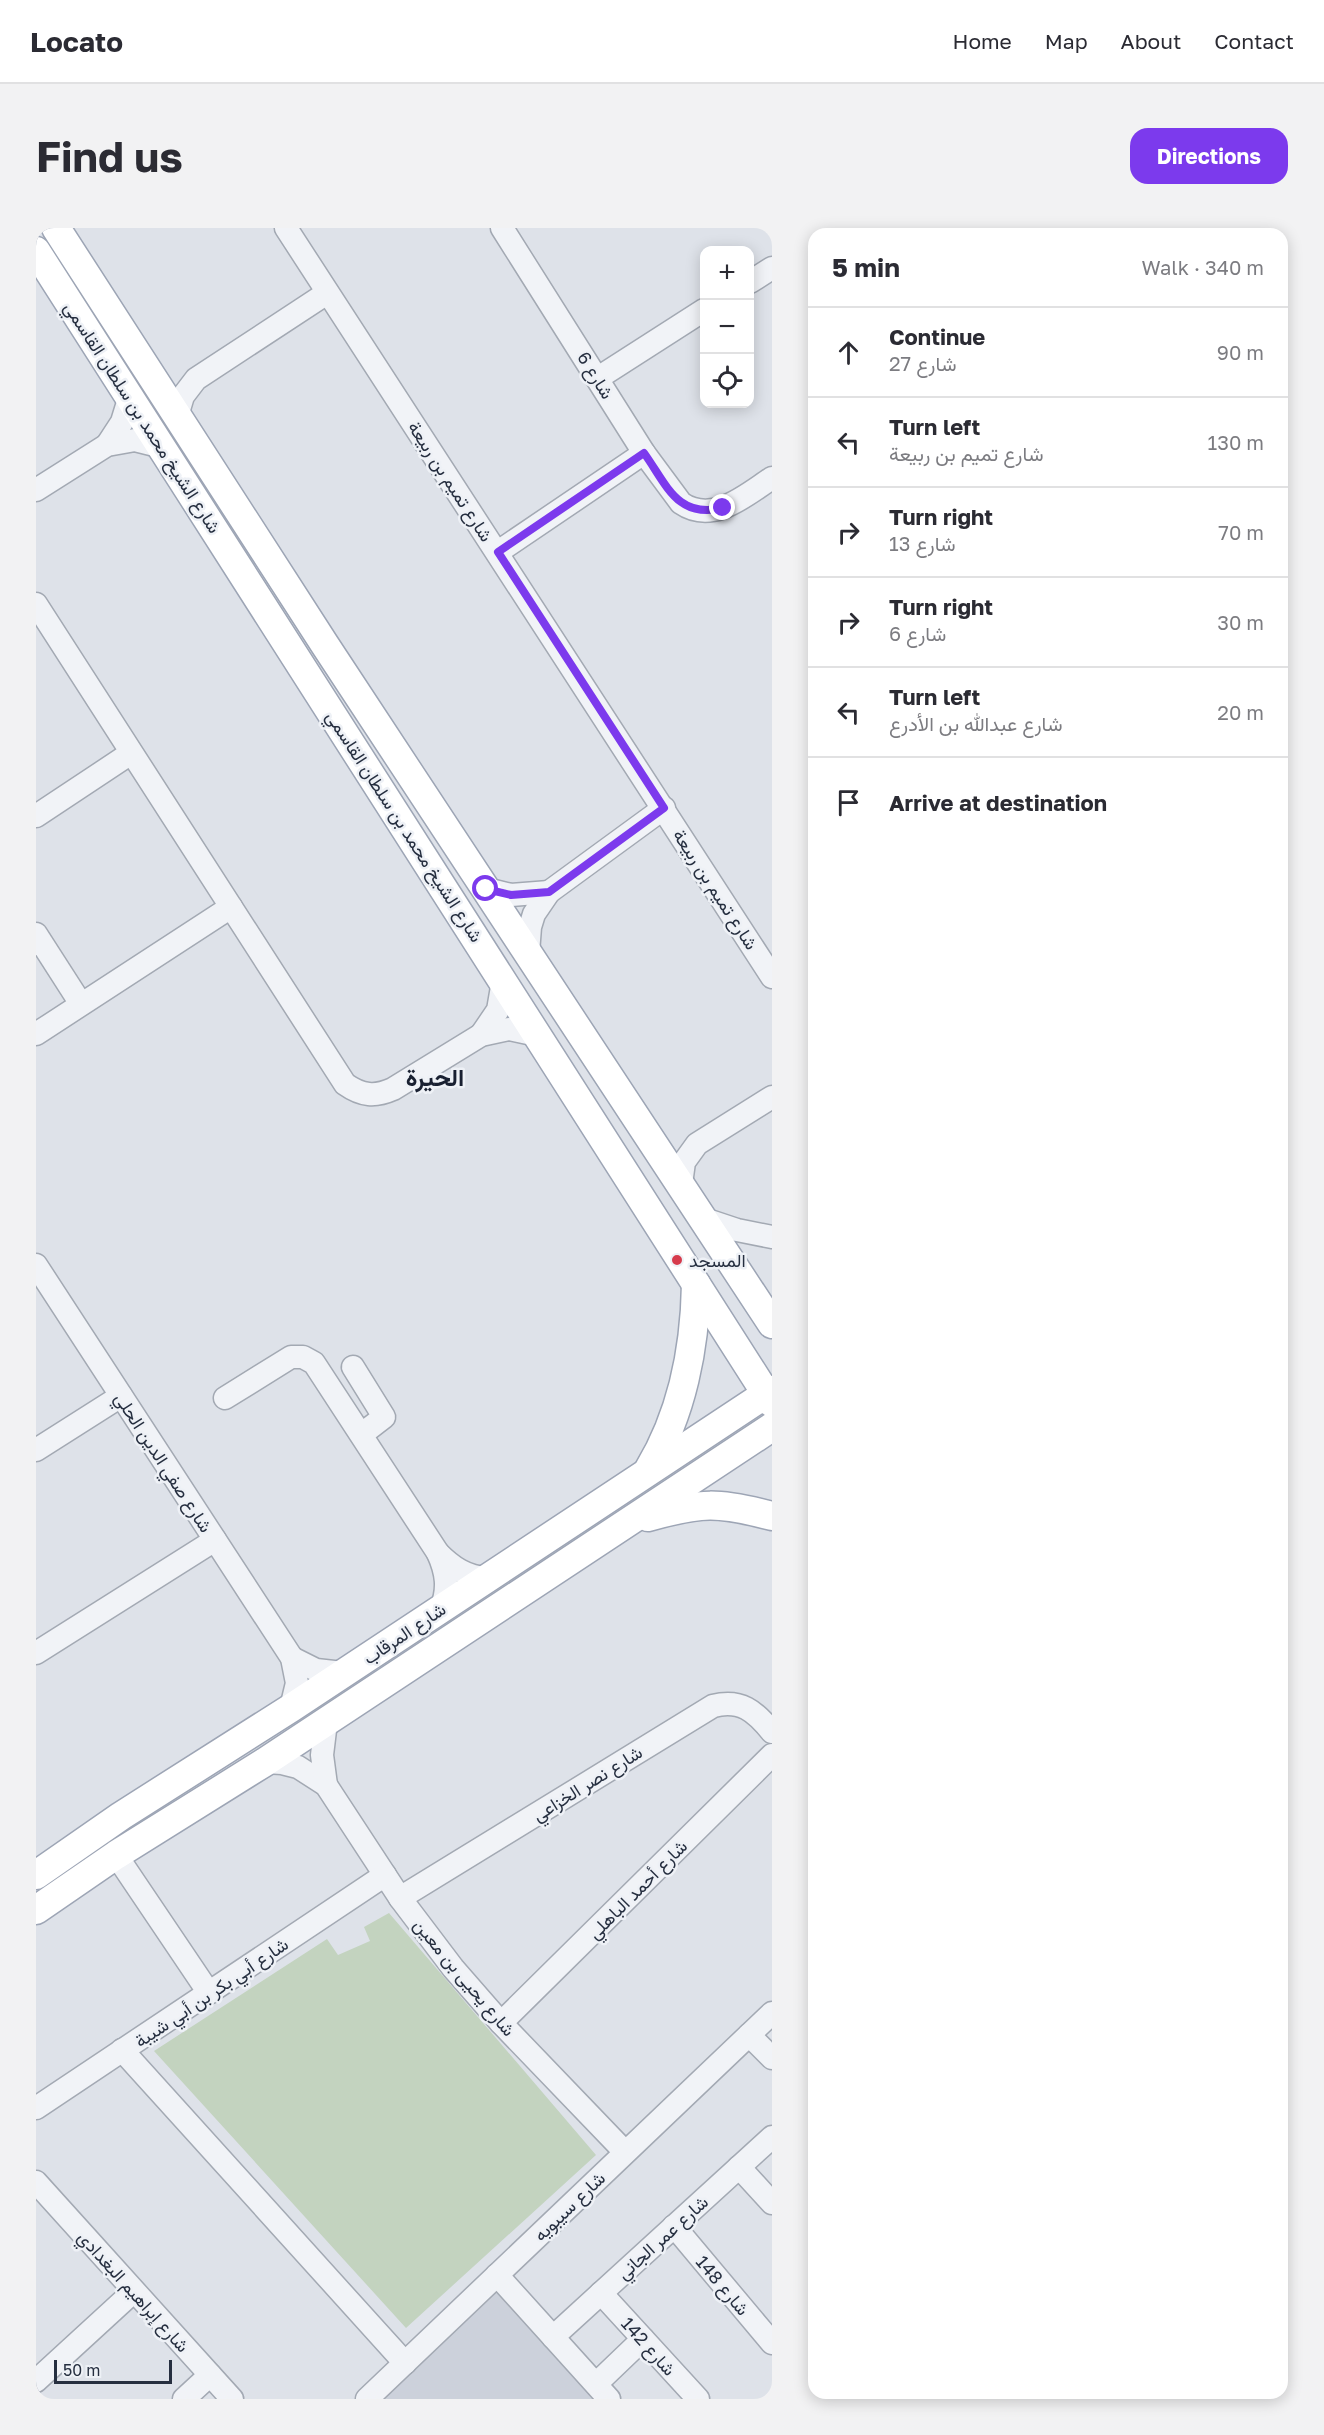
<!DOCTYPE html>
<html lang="en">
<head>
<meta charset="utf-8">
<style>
	body { margin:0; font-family:"Golos Text",Vazirmatn,sans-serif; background:#f2f2f3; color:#2b2b33 }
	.controls { position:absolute; right:18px; top:18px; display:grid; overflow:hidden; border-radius:12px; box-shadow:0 3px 15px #0003 }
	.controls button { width:54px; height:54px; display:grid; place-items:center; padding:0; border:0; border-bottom:2px solid #e1e1e2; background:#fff; color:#2b2b33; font:30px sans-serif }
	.scale { position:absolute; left:18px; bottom:15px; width:118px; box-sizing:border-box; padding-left:6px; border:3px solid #262f40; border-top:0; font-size:16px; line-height:21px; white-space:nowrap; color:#262f40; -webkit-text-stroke:4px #eef1f6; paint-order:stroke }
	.stop { position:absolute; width:18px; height:18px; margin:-14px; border:4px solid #7c3aed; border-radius:50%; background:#fff }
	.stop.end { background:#7c3aed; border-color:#fff; box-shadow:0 2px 6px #0008 }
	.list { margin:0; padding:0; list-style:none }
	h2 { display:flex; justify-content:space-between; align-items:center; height:78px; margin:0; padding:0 24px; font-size:26px }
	h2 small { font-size:20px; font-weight:400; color:#7c7c81 }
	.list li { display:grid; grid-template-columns:39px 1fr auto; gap:18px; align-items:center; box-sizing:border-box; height:90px; padding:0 24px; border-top:2px solid #e1e1e2 }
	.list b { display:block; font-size:22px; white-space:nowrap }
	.list p { margin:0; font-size:20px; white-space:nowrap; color:#7c7c81 }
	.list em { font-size:20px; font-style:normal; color:#7c7c81 }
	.icon { flex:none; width:33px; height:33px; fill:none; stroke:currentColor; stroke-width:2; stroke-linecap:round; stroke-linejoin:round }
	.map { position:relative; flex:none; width:736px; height:2171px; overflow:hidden; border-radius:18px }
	header { display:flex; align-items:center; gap:36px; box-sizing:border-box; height:84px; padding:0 30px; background:#fff; border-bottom:2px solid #e1e1e2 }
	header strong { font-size:28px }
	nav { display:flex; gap:33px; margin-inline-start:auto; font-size:21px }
	.intro { display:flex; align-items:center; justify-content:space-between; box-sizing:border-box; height:144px; padding:0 36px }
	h1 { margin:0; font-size:42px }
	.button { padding:15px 27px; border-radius:18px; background:#7c3aed; color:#fff; font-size:21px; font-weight:700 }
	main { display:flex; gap:36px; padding:0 36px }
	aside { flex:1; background:#fff; border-radius:18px; box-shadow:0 3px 15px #0003 }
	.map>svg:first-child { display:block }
</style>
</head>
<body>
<header>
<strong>Locato</strong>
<nav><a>Home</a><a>Map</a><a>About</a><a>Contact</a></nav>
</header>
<div class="intro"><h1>Find us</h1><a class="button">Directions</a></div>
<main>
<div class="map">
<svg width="736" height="2171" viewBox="0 0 736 2171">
	<rect width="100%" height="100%" fill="#dee2e9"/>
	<path fill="#ccd1db" d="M463,2056L563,2171H343Z"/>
	<path fill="#c3d3bf" d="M353,1685L560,1927L370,2100L118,1823L291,1711L302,1727L334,1713L328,1699Z"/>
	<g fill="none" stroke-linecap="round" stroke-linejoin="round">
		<g stroke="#a3a9b3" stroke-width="25">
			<g id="minor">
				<path d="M250,0L736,749"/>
				<path d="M466,0L608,225L645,275C677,297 710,267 736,250"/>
				<path d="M714,54L736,40"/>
				<path d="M562,150L668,82"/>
				<path d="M141,188L147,168L160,151L291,65"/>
				<path d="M71,217L86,194L94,168"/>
				<path d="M0,262L71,217L99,212L127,219"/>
				<path d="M462,324L608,225"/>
				<path d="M0,376L309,856C326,868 339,869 357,861L445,807L473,801L501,807"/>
				<path d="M0,588L95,525"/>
				<path d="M450,661L475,667L513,664"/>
				<path d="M0,706L45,776"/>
				<path d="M492,725L494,699L498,686L513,664L628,580"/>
				<path d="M0,806L195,679"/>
				<path d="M445,807L462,782L467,753"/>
				<path d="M645,956L648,934L661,916L736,869"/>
				<path d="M665,990L701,1002L736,1009"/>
				<path d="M0,1037L256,1430L261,1455L255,1480"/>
				<path d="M317,1139L348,1189L326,1206"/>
				<path d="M189,1170L255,1129H267L278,1135L402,1325C411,1345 413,1361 405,1381"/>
				<path d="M0,1222L85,1168"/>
				<path d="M402,1325C416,1339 430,1349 451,1350"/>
				<path d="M0,1425L179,1312"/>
				<path d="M256,1430L280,1442L307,1445"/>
				<path d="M229,1534L246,1535L262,1539L290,1557L364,1670L417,1740L465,1795L589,1924"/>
				<path d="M290,1557L286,1527L290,1494"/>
				<path d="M80,1627L173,1765"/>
				<path d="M364,1670L677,1478C705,1471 719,1483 736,1504"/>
				<path d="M465,1795L736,1527"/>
				<path d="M713,1807L736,1830"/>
				<path d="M86,1822L369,2135"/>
				<path d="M0,1880L349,1647"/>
				<path d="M703,1939L736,1975"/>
				<path d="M0,1954L196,2171"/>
				<path d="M638,1998L736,2115"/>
				<path d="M461,2047L573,2171"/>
				<path d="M565,2065L662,2171"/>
				<path d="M517,2109L736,1909"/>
				<path d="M0,2153L97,2064"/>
				<path d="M560,2156L607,2111"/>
				<path d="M148,2171L174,2147"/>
				<path d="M331,2171L736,1785"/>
			</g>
		</g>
		<g stroke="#9da5b5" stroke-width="31">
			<g id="major">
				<path d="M20,0L289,417L736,1096"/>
				<path d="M0,23L736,1175"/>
				<path d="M613,1241C646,1186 659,1119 660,1056"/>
				<path d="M612,1289C666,1274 682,1274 736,1288"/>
				<path d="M0,1647L85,1588L255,1480L736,1162"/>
				<path d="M0,1682L80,1627L229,1534L736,1199"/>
			</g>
		</g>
		<use href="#minor" stroke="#f1f3f7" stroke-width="22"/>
		<use href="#major" stroke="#fff" stroke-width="28"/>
	</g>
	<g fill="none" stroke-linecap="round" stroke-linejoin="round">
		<path stroke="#7c3aed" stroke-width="8" d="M450,661L475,667L513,664L628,580L462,324L608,225C631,257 641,291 687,280"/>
	</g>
	<circle fill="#d63b4c" stroke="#eef1f6" stroke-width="2" cx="641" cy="1032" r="6"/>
	<g text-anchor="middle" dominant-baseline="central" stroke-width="5" stroke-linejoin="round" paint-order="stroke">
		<g font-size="18" fill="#262f40" stroke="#eef1f6">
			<text transform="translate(560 147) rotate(58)">شارع 6</text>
			<text transform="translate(107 189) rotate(57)">شارع الشيخ محمد بن سلطان القاسمي</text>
			<text transform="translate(415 253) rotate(57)">شارع تميم بن ربيعة</text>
			<text transform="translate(369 598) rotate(57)">شارع الشيخ محمد بن سلطان القاسمي</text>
			<text transform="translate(680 661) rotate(57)">شارع تميم بن ربيعة</text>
			<text transform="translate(128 1234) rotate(57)">شارع صفي الدين الحلي</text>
			<text transform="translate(368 1405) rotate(-34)">شارع المرقاب</text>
			<text transform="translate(551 1555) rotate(-32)">شارع نصر الخزاعي</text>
			<text transform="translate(601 1661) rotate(-45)">شارع أحمد الباهلي</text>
			<text transform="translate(429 1749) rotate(50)">شارع يحيى بن معين</text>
			<text transform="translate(175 1764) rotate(-34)">شارع أبي بكر بن أبي شيبة</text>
			<text transform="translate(533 1978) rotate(-44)">شارع سيبويه</text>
			<text transform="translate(626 2009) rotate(-42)">شارع عمر الجاني</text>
			<text transform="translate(687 2057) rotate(50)">شارع 148</text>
			<text transform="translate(98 2063) rotate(48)">شارع إبراهيم البغدادي</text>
			<text transform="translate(613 2118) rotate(48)">شارع 142</text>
		</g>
		<g font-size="18" fill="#262f40" stroke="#eef1f6" text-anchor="start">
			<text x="653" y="1032">المسجد</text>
		</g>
		<g font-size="24" font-weight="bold" fill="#192031" stroke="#eef1f6">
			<text x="399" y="848">الحيرة</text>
		</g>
	</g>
</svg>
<div class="controls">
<button>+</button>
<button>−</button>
<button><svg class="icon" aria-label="locate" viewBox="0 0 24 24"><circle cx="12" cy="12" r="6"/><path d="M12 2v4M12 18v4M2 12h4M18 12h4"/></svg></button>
</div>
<div class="scale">50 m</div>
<div class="stop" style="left:450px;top:661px"></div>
<div class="stop end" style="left:687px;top:280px"></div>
</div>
<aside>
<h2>5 min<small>Walk · 340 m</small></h2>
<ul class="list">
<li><svg class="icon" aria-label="ahead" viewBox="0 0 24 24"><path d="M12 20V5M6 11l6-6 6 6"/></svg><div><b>Continue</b><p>شارع 27</p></div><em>90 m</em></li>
<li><svg class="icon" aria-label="left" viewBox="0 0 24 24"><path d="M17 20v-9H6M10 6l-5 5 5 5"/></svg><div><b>Turn left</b><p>شارع تميم بن ربيعة</p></div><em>130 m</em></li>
<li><svg class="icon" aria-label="right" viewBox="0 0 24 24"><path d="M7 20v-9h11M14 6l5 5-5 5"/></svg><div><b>Turn right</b><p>شارع 13</p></div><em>70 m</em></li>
<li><svg class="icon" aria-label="right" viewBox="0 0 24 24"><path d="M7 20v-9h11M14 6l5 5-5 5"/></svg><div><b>Turn right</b><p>شارع 6</p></div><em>30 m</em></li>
<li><svg class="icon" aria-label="left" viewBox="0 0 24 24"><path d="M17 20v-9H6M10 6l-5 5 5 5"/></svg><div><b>Turn left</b><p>شارع عبدالله بن الأدرع</p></div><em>20 m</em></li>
<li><svg class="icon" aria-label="arrive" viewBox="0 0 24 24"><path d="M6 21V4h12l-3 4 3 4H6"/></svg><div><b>Arrive at destination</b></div></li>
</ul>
</aside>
</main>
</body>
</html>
